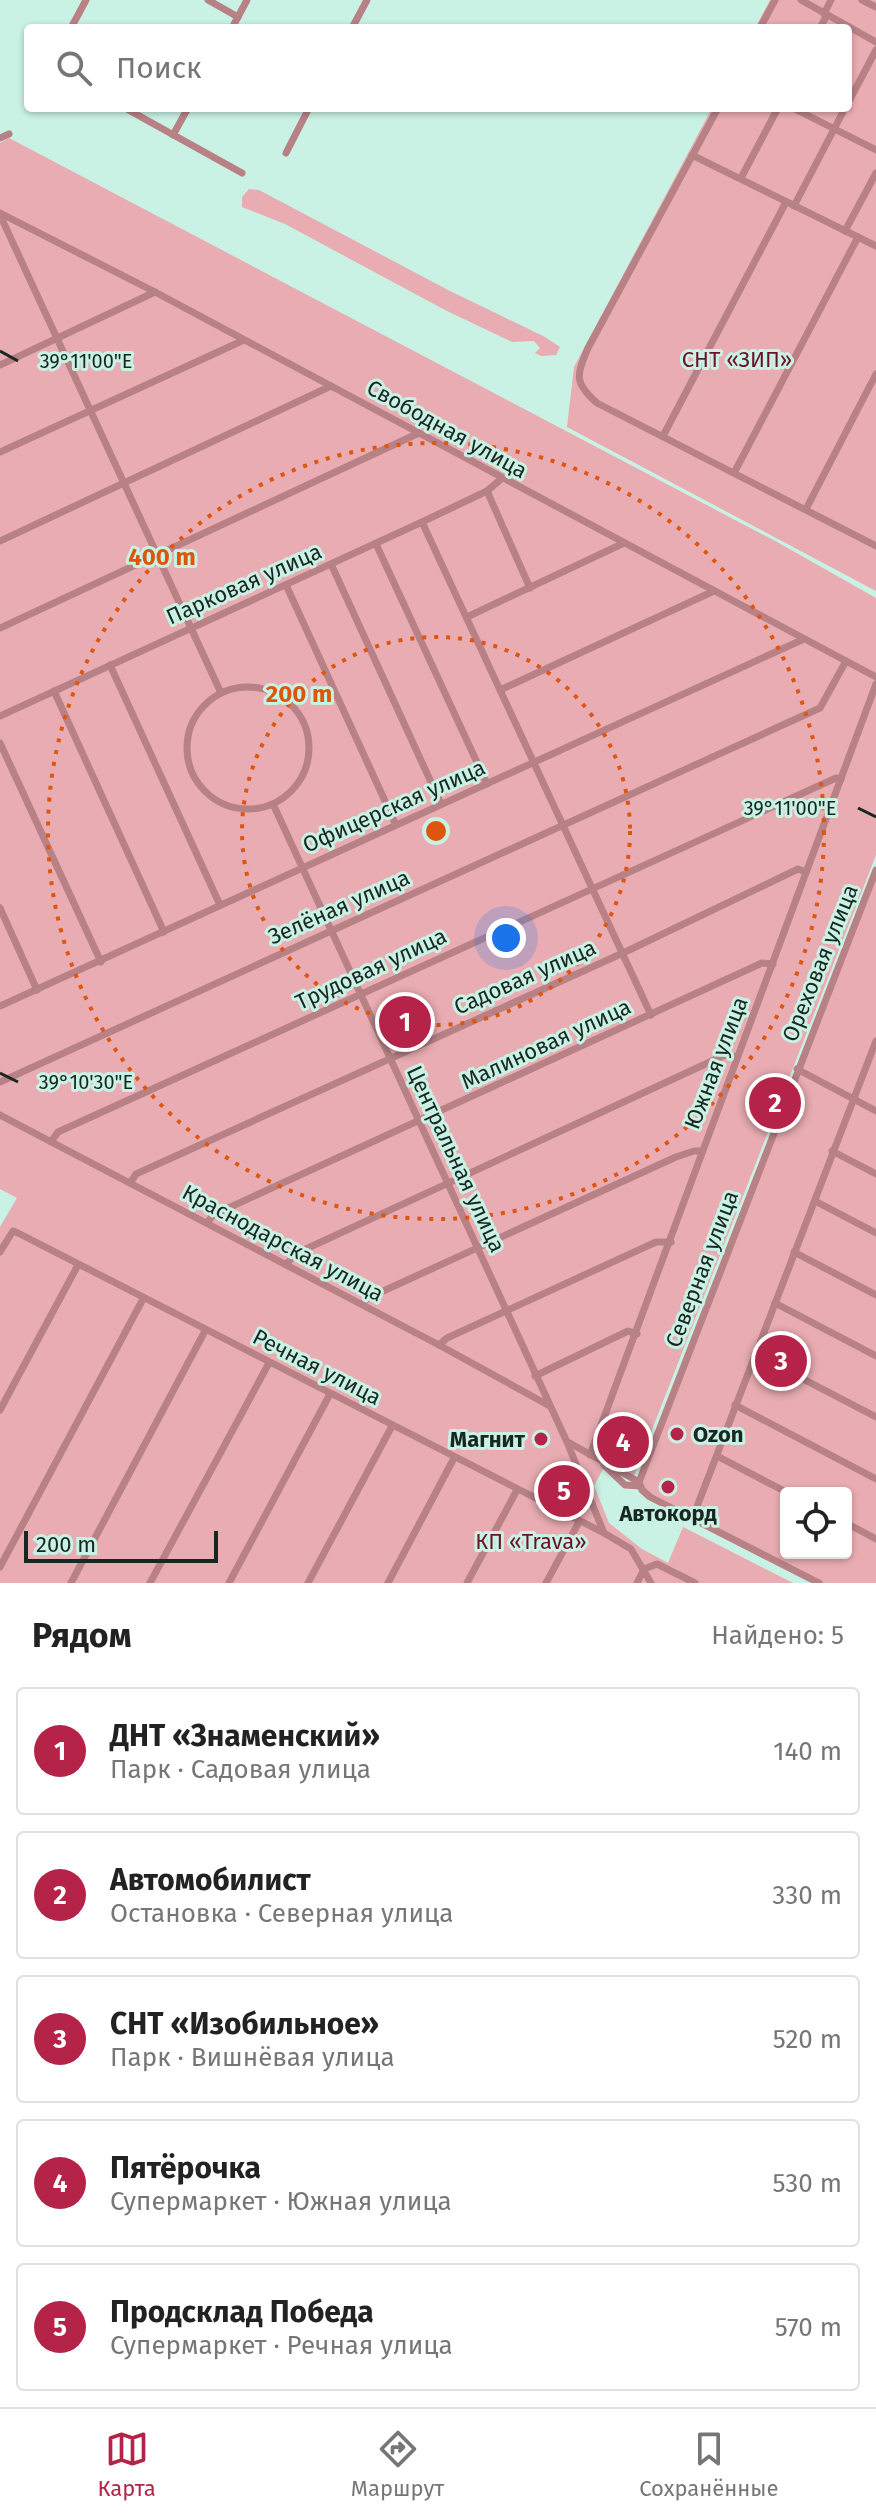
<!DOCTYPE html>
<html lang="ru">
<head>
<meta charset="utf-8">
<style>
	body { margin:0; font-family:"Fira Sans",sans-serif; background:#f2f2f2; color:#222 }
	.controls { position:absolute; right:24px; bottom:24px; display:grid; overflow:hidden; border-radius:8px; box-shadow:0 2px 6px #0004 }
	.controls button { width:72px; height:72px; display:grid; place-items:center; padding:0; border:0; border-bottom:2px solid #e0e0e0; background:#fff; color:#222; font:40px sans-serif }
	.scale { position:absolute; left:24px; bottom:20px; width:194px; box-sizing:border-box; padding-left:8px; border:4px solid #182722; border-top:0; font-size:22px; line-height:28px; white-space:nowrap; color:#182722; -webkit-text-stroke:6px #c9f1e4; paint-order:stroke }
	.you { position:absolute; left:506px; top:938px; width:28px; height:28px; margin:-20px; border:6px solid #fff; border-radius:50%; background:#1a73e8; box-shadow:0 0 0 12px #1a73e833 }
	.badge { display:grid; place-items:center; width:52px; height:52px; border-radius:50%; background:#b52348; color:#fff; font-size:26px; font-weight:700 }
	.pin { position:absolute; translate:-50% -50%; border:4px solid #fff; box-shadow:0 2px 8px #0006 }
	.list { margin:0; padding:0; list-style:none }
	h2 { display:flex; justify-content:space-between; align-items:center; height:104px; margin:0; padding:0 32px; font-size:34px }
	h2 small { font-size:26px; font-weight:400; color:#767676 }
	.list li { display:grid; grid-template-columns:52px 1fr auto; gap:24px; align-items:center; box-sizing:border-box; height:128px; margin:0 16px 16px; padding:0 16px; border:2px solid #e0e0e0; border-radius:8px }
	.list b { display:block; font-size:30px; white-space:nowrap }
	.list p { margin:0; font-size:26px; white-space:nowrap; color:#767676 }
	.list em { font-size:26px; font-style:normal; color:#767676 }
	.icon { flex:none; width:44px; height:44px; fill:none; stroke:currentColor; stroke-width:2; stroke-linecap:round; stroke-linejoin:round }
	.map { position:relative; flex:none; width:876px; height:1583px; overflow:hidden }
	.search { position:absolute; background:#fff; box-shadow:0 2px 6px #0004; left:24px; right:24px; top:24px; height:88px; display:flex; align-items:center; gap:20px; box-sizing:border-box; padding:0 28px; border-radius:8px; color:#767676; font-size:30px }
	.sheet { height:824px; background:#fff }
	nav { display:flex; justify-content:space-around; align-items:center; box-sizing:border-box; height:112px; border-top:2px solid #e0e0e0; background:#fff; font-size:22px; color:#767676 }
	nav a { display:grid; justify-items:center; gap:4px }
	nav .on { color:#b52348 }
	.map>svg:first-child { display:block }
</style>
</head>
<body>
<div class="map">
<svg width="876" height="1583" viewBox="0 0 876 1583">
	<rect width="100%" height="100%" fill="#c9f1e4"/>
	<g fill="#e8acb2" fill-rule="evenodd">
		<path d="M770,0H876V591L567,427L574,367L712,108H848V28H755Z"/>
		<path d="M9,138L777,542L876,598V855L632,1481L605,1465L594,1486L609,1523L642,1549L668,1563L683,1527L793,1583H0V1227L17,1198L0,1189V143Z"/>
		<path d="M249,189L259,190L450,291L545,337L560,347L556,355L541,356L535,353L540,348L534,341L512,342L445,310L285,224L242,207V197Z"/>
		<path d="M876,870V1583H819L642,1490L643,1469ZM786,1493H846V1553H786Z"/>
	</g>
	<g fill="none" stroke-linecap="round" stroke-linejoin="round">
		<g stroke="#b78186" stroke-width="7">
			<path d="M208,0L238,17"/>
			<path d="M801,0L876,42"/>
			<path d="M862,0L876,7"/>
			<path d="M824,14L831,0"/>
			<path d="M71,28L86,0"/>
			<path d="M232,28L247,0"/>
			<path d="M352,28L367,0"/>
			<path d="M760,28L775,0"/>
			<path d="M820,28L827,15"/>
			<path d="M848,103L876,50"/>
			<path d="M125,108L242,173"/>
			<path d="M718,108L588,348C577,375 573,382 597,403L876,546"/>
			<path d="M793,108L876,150"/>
			<path d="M173,135L188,108"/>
			<path d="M0,138L9,134"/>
			<path d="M286,153L309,108"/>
			<path d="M692,155L876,246"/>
			<path d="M741,178L778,108"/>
			<path d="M794,206L845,108"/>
			<path d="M0,213L155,292L876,677"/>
			<path d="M0,215L221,693"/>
			<path d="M845,231L876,173"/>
			<path d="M0,365L155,292"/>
			<path d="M663,436L786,202"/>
			<path d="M0,452L244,340"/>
			<path d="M734,473L858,237"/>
			<path d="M487,491L530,588"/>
			<path d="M806,509L876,374"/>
			<path d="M422,522L651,1015"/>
			<path d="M0,541L331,386"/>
			<path d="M376,544L487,784"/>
			<path d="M331,564L441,804"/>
			<path d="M286,585L396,825"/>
			<path d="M467,617L624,543"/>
			<path d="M0,628L419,433"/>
			<path d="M110,665L220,905"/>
			<circle cx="248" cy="748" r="61"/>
			<path d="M500,690L714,591"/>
			<path d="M54,691L164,932"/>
			<path d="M0,716L422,522L487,491L501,479"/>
			<path d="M0,743L101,962"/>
			<path d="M273,804L567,1442L604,1533"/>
			<path d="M0,908L37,990"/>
			<path d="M0,1006L804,639"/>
			<path d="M797,1069L876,1111"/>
			<path d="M0,1082L820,708L846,661"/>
			<path d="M0,1115L439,1345L548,1405"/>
			<path d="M51,1142L58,1132L836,778L841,779"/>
			<path d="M832,1151L876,1174"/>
			<path d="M130,1183L136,1174L623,953L798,869L806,872"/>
			<path d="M815,1201L876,1233"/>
			<path d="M207,1223L213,1215L762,963L773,964"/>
			<path d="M0,1252L13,1231L18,1233L604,1533L631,1549L651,1583"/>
			<path d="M794,1252L876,1295"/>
			<path d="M286,1265L295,1254L725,1055L737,1057"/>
			<path d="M775,1303L876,1356"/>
			<path d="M361,1304L368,1298L676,1157L694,1151H702"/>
			<path d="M439,1345L447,1338L656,1242H671"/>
			<path d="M755,1354L876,1417"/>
			<path d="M535,1376L628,1331L637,1334"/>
			<path d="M735,1405L876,1479"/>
			<path d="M0,1410L78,1265"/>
			<path d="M568,1442L639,1482"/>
			<path d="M590,1455L876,684"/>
			<path d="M717,1456L788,1493"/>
			<path d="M604,1465L625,1485L640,1486"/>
			<path d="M639,1482L876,870"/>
			<path d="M639,1482L642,1490L650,1497L819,1583"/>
			<path d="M693,1517L876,1041"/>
			<path d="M846,1523L876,1539"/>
			<path d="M0,1567L143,1299"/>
			<path d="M71,1583L205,1331"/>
			<path d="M150,1583L269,1363"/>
			<path d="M229,1583L330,1394"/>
			<path d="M308,1583L392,1426"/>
			<path d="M388,1583L454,1458"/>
			<path d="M467,1583L517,1490"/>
			<path d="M546,1583L579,1522"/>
			<path d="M637,1583L644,1569L657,1564L695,1583"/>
		</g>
	</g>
	<path fill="none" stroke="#182722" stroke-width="3" d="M0,351L18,361M858,808L876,817M0,1073L18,1082"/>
	<g fill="none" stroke="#de560d" stroke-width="4" stroke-dasharray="4 8">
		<circle cx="436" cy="831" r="194"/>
		<circle cx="436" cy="831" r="388"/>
	</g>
	<g fill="#b52348" stroke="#c9f1e4" stroke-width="3">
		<circle cx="677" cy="1434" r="8"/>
		<circle cx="541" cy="1439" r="8"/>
		<circle cx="668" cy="1487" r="8"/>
	</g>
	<g text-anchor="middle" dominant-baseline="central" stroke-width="6" stroke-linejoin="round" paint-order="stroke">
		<g font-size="22" fill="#6a1328" stroke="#c9f1e4">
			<text x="737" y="359">СНТ «ЗИП»</text>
			<text x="531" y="1541">КП «Trava»</text>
		</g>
		<g font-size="22" fill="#182722" stroke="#c9f1e4">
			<text transform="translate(447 429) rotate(29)">Свободная улица</text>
			<text transform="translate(244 584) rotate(-24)">Парковая улица</text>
			<text transform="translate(394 806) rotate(-24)">Офицерская улица</text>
			<text transform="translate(339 907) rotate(-24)">Зелёная улица</text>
			<text transform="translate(820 963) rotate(-68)">Ореховая улица</text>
			<text transform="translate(371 969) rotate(-25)">Трудовая улица</text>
			<text transform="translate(525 977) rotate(-24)">Садовая улица</text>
			<text transform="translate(546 1044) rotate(-25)">Малиновая улица</text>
			<text transform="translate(716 1063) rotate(-69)">Южная улица</text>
			<text transform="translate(456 1159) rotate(65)">Центральная улица</text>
			<text transform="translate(283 1243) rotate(28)">Краснодарская улица</text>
			<text transform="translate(702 1269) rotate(-69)">Северная улица</text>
			<text transform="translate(317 1367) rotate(27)">Речная улица</text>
		</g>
		<g font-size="22" font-weight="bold" fill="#182722" stroke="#c9f1e4" text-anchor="start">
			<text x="693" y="1434">Ozon</text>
			<text x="525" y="1439" text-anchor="end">Магнит</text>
			<text x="668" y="1513" text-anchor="middle">Автокорд</text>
		</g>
	</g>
	<g font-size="20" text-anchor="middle" fill="#182722" stroke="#c9f1e4" stroke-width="6" stroke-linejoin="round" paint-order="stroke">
		<text x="86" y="368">39°11'00"E</text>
		<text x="790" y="815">39°11'00"E</text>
		<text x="86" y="1089">39°10'30"E</text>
	</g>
	<circle cx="436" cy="831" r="12" fill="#de560d" stroke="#c9f1e4" stroke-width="4"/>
	<g font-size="24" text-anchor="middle" font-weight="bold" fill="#de560d" stroke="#c9f1e4" stroke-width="6" stroke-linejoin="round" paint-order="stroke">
		<text x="162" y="565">400 m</text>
		<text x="299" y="702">200 m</text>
	</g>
</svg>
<div class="controls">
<button><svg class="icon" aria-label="locate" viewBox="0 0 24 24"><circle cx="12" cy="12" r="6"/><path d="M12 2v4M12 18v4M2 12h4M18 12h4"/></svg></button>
</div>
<div class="scale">200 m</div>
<div class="you"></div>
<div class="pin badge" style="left:405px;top:1022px">1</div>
<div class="pin badge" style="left:775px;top:1103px">2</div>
<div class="pin badge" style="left:781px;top:1361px">3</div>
<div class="pin badge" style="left:623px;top:1442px">4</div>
<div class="pin badge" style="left:564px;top:1491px">5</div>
<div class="search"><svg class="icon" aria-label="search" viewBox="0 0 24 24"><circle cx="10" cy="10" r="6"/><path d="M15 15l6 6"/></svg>Поиск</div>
</div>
<section class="sheet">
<h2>Рядом<small>Найдено: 5</small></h2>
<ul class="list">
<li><span class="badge">1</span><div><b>ДНТ «Знаменский»</b><p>Парк · Садовая улица</p></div><em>140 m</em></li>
<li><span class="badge">2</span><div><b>Автомобилист</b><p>Остановка · Северная улица</p></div><em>330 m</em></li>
<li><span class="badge">3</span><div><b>СНТ «Изобильное»</b><p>Парк · Вишнёвая улица</p></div><em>520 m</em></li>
<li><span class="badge">4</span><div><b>Пятёрочка</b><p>Супермаркет · Южная улица</p></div><em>530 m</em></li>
<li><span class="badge">5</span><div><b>Продсклад Победа</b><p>Супермаркет · Речная улица</p></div><em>570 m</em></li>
</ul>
</section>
<nav>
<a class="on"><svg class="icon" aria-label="map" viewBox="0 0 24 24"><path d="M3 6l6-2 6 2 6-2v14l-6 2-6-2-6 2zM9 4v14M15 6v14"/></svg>Карта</a>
<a><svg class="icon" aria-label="directions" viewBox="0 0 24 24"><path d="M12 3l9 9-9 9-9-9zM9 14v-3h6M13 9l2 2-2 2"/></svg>Маршрут</a>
<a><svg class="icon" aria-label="saved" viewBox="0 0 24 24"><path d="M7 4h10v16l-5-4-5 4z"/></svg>Сохранённые</a>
</nav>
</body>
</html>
